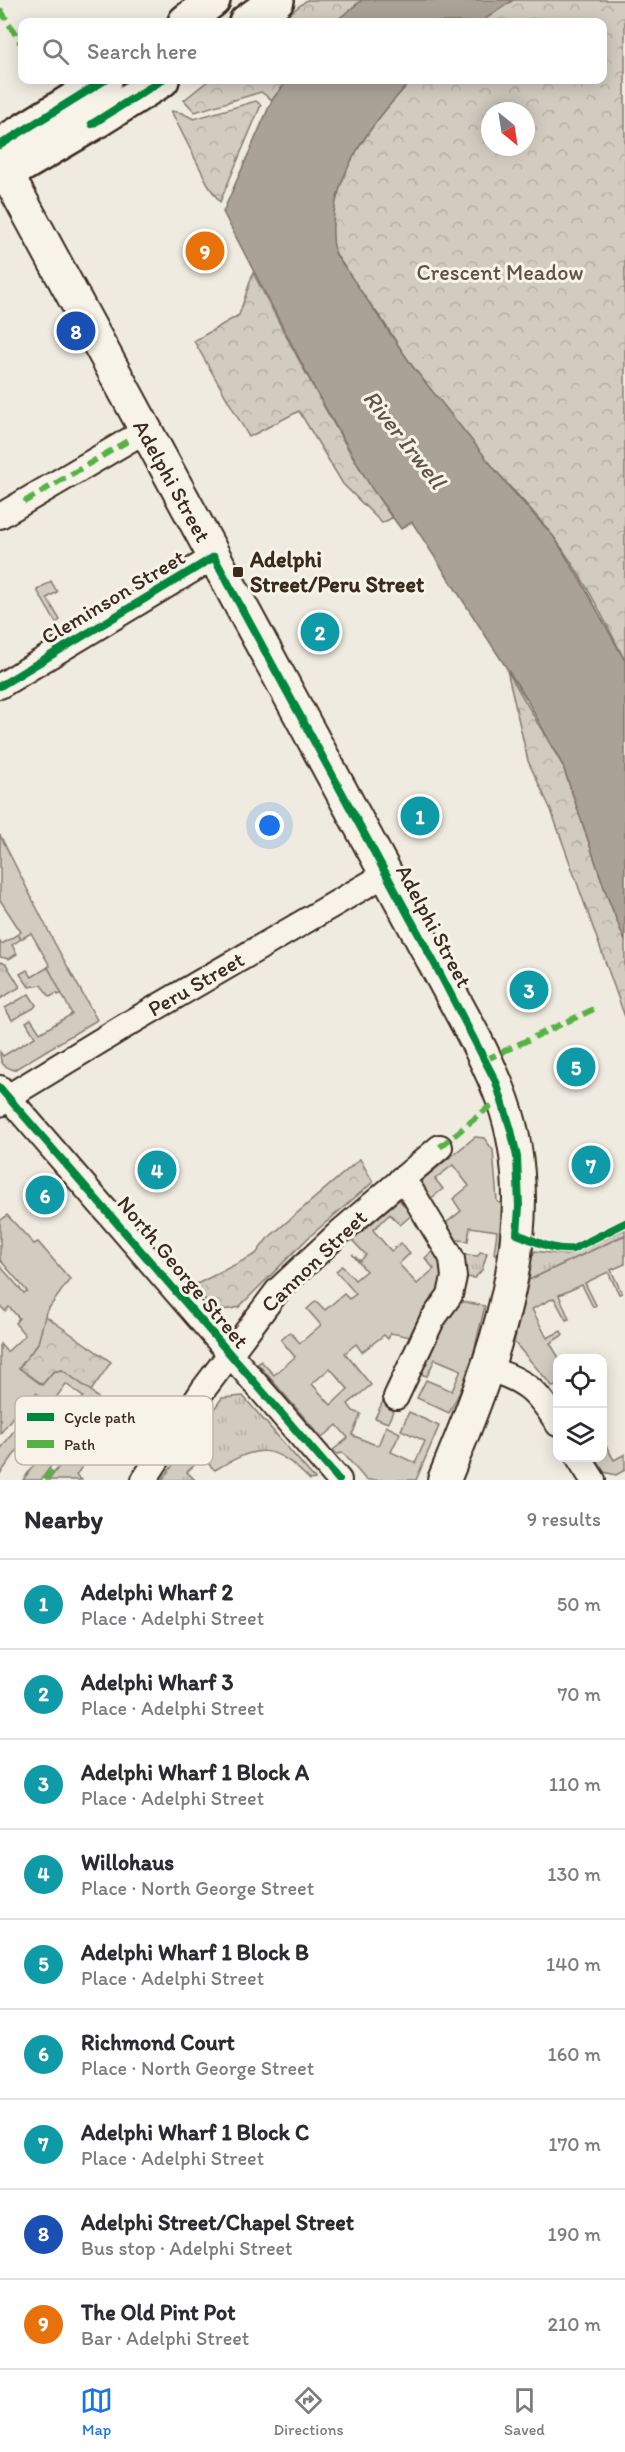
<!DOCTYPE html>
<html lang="en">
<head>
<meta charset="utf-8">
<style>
	body { margin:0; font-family:Itim,sans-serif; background:#f2f2f3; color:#2b2b33 }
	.controls { position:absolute; right:18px; bottom:18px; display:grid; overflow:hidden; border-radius:12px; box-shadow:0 3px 15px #0003 }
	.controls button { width:54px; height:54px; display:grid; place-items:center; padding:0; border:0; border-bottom:2px solid #e1e1e2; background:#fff; color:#2b2b33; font:30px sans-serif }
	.compass { position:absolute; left:481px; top:102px; width:54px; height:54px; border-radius:50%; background:#fff; box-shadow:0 3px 15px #0003; rotate:150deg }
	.you { position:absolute; left:270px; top:826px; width:21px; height:21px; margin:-15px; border:4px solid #fff; border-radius:50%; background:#1a73e8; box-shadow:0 0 0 9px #1a73e833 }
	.badge { display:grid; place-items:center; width:39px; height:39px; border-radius:50%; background:#1a73e8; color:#fff; font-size:20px; font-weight:700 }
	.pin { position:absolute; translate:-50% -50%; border:3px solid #fff; box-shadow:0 2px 6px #0006 }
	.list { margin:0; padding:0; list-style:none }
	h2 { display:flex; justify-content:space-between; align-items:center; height:78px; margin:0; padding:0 24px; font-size:26px }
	h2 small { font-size:20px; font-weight:400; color:#7c7c81 }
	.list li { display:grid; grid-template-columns:39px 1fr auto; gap:18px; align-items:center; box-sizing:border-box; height:90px; padding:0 24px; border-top:2px solid #e1e1e2 }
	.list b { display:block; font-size:22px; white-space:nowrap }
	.list p { margin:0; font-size:20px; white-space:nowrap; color:#7c7c81 }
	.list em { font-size:20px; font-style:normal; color:#7c7c81 }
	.icon { flex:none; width:33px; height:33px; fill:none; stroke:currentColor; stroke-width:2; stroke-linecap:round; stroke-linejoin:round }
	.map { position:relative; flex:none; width:625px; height:1480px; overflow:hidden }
	.search { position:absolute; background:#fff; box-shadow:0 3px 15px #0003; left:18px; right:18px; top:18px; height:66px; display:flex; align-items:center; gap:15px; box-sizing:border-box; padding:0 21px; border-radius:12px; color:#7c7c81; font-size:22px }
	.sheet { height:888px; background:#fff }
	nav { display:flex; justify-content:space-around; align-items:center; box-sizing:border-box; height:84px; border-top:2px solid #e1e1e2; background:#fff; font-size:16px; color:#7c7c81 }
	nav a { display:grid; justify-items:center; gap:3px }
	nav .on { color:#1a73e8 }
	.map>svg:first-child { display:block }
</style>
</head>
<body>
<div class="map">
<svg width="625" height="1480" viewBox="0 0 625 1480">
	<defs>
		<pattern id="grass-tufts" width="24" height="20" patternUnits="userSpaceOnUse" patternTransform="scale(1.5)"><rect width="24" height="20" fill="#d1cbc0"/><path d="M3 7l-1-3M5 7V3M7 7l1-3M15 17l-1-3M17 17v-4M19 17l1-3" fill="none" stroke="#b4aea5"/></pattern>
		<pattern id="forest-crowns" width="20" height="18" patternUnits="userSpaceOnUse" patternTransform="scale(1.5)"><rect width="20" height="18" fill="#d1cbc0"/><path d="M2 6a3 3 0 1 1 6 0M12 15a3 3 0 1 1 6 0" fill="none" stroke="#b4aea5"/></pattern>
	</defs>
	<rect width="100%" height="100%" fill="#efebe0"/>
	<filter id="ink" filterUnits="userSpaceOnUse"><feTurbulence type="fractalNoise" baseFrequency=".0167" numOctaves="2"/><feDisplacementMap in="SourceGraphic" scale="12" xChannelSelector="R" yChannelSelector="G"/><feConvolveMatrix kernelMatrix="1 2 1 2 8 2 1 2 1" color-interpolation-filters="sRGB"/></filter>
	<g filter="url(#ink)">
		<g fill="url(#grass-tufts)" stroke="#867a6f" stroke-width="1.5">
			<path d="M18,934L21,939L12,945L17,954L9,959L0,957V941L2,944Z"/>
			<path d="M0,962L6,964L20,987L0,999Z"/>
			<path d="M48,967L63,993L58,995L57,993L50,997L41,985L29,987L20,974L27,970L32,977Z"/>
			<path d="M29,994L36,1005L34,1008L12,1020L5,1008Z"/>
			<path d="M625,1229V1235L529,1280L531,1259L535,1251L566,1255L575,1253Z"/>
			<path d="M480,1252L487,1253L482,1270L475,1278L464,1277L457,1254L478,1256Z"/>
			<path d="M243,1396L315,1479L310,1480C273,1442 258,1445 215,1470L202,1458L187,1472L195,1480H162L222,1398Z"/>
		</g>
		<g fill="url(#forest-crowns)" stroke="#867a6f" stroke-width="1.5" fill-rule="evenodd">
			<path d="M307,0H362L335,22H279Z"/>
			<path d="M513,0H625V661C604,618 581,572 552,535C535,512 514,492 495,470C468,436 439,402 413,367C401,351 392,334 381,318C363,293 335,268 332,237C327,180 375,119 412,80H602V22H481ZM490,111H526V147H490Z"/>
			<path d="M209,80H288L272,100L261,92L195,112L184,100Z"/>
			<path d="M256,101L261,105L220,202L210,188L171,111L182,113L194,119Z"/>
			<path d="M253,273C297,356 339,441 392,518L382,523L343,484L299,411L249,437L194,341L239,315Z"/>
			<path d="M507,670L563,766L606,893L625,941V1017L551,810L528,761Z"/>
			<path d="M360,1159L373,1182L309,1237L239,1307C213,1315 209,1304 193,1286L256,1254L267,1239Z"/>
			<path d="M44,1315L111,1362L91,1391L62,1370L53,1372L42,1385L19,1368L38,1343Z"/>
		</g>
		<g fill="#d1cbc0" stroke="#867a6f" stroke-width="1.5" fill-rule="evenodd">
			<path d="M51,581L57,592L47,598L60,620L56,623L37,590Z"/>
			<path d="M0,835L54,942L97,1020L14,1070C3,1066 0,1064 0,1052L3,1056L35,1037L26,1022L31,1019L40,1033L72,1014L48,967L50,966L31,933L21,939L18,934L21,932L0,900Z"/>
			<path d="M475,1137L484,1138L493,1150L497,1201L502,1205L498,1254H494L497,1231L470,1227L468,1241L457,1240L446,1223L461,1211L453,1199L469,1186L453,1165L435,1179L443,1189L429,1200L420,1185L421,1181Z"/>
			<path d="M399,1200L413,1214L400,1225L390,1214L373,1230L391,1251L401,1243L410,1253L399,1264L417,1284L434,1269L425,1258L436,1248L442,1259L443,1289L411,1337L391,1333L388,1339L384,1335L362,1352L356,1344L345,1353L371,1385L348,1404L353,1411L361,1414L352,1435L378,1446L386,1426L400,1433L391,1452L415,1463L425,1441L401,1430L409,1412L439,1426L416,1480H366L343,1453L337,1454L333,1450L348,1438L337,1425L322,1438L258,1364L261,1361L274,1375L295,1357L281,1340L290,1332L300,1343L321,1325L307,1309L316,1301L325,1310L344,1294L349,1299L356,1294L336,1271L342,1266L355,1280L366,1271L352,1254L360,1261L366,1255L352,1240ZM330,1368L348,1389L331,1405L312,1384Z"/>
			<path d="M7,1215L34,1244L38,1242L70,1279L46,1312L38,1343L19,1368L42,1385L53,1372L62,1370L91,1391L99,1399L41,1480H23L83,1397L66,1384L0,1474V1450L39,1395L36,1393L18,1418L14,1415L0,1434V1344L7,1352L25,1335L15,1323L19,1318L9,1307L5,1311L0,1306V1266L24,1293L27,1291L0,1260V1221Z"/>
			<path d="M625,1235V1264L611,1270L622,1293L619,1294L608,1272L585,1283L596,1305L593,1307L582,1285L559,1295L569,1319L566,1320L554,1298L532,1309L547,1338L561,1331L563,1335L550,1343L559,1358L557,1385L553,1387L514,1342L529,1280Z"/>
			<path d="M459,1302H465L485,1306L468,1376L449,1413L417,1398L426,1380L452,1391L461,1370L435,1359L427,1376L420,1374L438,1324Z"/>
			<path d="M383,1401L395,1406L388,1423L375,1418Z"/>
			<path d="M101,1409L143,1440L131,1459L121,1452L129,1441L110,1427L93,1451H90L91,1454L76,1475L82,1480H49Z"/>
			<path d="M603,1441L614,1460L625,1454V1470L616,1475L604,1472L595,1458H602Z"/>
		</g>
		<g fill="#aaa296" stroke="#7e7266" stroke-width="1.5">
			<path d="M362,0H513L481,22H335Z"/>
			<path d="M288,80H412C369,125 322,187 335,253L413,367L510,488L554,537L581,581L625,661V941L606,893L563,766L526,698L412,522L401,529L372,489L317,393L223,212L272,100Z"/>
		</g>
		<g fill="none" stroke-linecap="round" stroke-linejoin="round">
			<g stroke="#3b2a1e" stroke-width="28">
				<g id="minor">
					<path d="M0,516L131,439"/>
					<path d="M0,686L214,557"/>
					<path d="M0,1088L339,1480"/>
					<path d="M0,1104L16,1092L123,1027L386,874"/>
					<path d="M488,1369C526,1380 537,1391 558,1424"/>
					<path d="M396,1397L432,1320L450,1295L454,1277L452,1259L449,1253L412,1192L401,1179"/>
					<path d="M579,1458L593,1480"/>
					<path d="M144,1480L203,1390L278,1290L340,1232L440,1147"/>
				</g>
			</g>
			<g stroke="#3b2a1e" stroke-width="36">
				<path id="major" d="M0,161L436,966C459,1010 486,1054 503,1101C547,1226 492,1364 444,1480"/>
			</g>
			<g stroke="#3b2a1e" stroke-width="38">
				<g id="highway">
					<path d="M185,22L213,0"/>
					<path d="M246,22L277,0"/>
					<path d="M0,145L105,80"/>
					<path d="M0,178L92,124L162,80"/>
				</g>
			</g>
			<use href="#minor" stroke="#f7f3e8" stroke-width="24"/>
			<use href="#major" stroke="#f7f3e8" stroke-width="32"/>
			<use href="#highway" stroke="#f7f3e8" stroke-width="33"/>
			<g stroke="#57b245" stroke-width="6" stroke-dasharray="12 6" stroke-linecap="butt">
				<path d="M0,9L22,45"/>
				<path d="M24,502L131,439"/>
				<path d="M485,1060L594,1009"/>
				<path d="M440,1147L489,1107L503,1101"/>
				<path d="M45,1480L100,1406"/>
			</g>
			<g stroke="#f7f3e8" stroke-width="11">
				<g id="cycleway">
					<path d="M92,124L162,80"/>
					<path d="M0,145L105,80"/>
					<path d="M0,686L214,557L436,966L496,1082L511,1130L517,1157L519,1207L517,1234C536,1241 552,1251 573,1249L625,1223"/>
					<path d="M0,1088L339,1480"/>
				</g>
			</g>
			<use href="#cycleway" stroke="#00873e" stroke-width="8"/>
		</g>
	</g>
	<rect fill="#3b2a1e" stroke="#f7f3e8" stroke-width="2" x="232" y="566" width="12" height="12" rx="3"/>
	<g text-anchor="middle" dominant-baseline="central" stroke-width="6" stroke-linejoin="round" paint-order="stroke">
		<g font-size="22" fill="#605246" stroke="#f7f3e8">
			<text x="500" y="272">Crescent Meadow</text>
		</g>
		<g font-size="22" fill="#3b2a1e" stroke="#f7f3e8">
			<text transform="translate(172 481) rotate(61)">Adelphi Street</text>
			<text transform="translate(113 597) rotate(-31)">Cleminson Street</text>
			<text transform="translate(434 926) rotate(62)">Adelphi Street</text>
			<text transform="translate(196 984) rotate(-30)">Peru Street</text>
			<text transform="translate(314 1261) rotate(-44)">Cannon Street</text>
			<text transform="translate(183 1272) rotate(50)">North George Street</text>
		</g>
		<g font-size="22" font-weight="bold" fill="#3b2a1e" stroke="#f7f3e8" text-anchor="start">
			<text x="250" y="559">Adelphi<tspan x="250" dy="25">Street/Peru Street</tspan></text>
		</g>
		<g font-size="24" font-style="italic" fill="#625448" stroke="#f7f3e8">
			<text transform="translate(405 439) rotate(52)">River Irwell</text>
		</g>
	</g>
	<rect x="15" y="1396" width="198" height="69" rx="9" fill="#f7f3e8" stroke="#bfb7ab" stroke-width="1.5"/>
	<rect x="27" y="1413" width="27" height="8" fill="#00873e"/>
	<rect x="27" y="1440" width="27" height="8" fill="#57b245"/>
	<g font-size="16" fill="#3b2a1e">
		<text x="64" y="1423">Cycle path</text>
		<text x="64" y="1450">Path</text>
	</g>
</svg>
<div class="controls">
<button><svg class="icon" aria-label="locate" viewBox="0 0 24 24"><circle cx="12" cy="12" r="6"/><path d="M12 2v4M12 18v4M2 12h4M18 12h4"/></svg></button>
<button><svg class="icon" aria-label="layers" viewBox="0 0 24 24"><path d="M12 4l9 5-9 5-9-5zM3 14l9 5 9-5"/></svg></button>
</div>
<svg class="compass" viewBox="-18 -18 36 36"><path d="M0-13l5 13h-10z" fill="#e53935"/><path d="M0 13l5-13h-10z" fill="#7c7c81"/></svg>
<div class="you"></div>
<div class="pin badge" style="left:420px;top:816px;background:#0f9aa8">1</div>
<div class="pin badge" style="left:320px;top:632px;background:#0f9aa8">2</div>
<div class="pin badge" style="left:529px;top:990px;background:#0f9aa8">3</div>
<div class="pin badge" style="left:157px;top:1170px;background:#0f9aa8">4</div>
<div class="pin badge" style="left:576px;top:1067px;background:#0f9aa8">5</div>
<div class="pin badge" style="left:45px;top:1195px;background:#0f9aa8">6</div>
<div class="pin badge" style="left:591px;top:1165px;background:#0f9aa8">7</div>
<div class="pin badge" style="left:76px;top:331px;background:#1a4fb4">8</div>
<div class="pin badge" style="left:205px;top:251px;background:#e8710a">9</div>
<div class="search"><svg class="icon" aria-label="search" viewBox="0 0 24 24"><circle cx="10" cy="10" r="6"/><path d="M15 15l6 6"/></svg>Search here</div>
</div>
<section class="sheet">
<h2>Nearby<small>9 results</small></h2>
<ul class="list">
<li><span class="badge" style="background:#0f9aa8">1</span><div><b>Adelphi Wharf 2</b><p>Place · Adelphi Street</p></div><em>50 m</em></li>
<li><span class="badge" style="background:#0f9aa8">2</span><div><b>Adelphi Wharf 3</b><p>Place · Adelphi Street</p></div><em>70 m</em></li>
<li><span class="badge" style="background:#0f9aa8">3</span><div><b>Adelphi Wharf 1 Block A</b><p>Place · Adelphi Street</p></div><em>110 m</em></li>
<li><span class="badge" style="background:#0f9aa8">4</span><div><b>Willohaus</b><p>Place · North George Street</p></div><em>130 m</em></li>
<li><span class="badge" style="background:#0f9aa8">5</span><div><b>Adelphi Wharf 1 Block B</b><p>Place · Adelphi Street</p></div><em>140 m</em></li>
<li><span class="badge" style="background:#0f9aa8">6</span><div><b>Richmond Court</b><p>Place · North George Street</p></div><em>160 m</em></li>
<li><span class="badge" style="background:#0f9aa8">7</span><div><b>Adelphi Wharf 1 Block C</b><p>Place · Adelphi Street</p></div><em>170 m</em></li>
<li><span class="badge" style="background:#1a4fb4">8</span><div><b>Adelphi Street/Chapel Street</b><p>Bus stop · Adelphi Street</p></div><em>190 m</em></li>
<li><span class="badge" style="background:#e8710a">9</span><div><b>The Old Pint Pot</b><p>Bar · Adelphi Street</p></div><em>210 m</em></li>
</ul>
</section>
<nav>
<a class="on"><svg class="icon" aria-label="map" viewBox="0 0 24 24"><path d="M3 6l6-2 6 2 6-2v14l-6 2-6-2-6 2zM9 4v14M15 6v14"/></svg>Map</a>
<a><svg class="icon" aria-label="directions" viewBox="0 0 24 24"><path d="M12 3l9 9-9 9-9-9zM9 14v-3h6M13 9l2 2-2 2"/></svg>Directions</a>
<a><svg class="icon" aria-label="saved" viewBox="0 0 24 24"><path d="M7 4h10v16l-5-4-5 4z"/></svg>Saved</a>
</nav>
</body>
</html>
